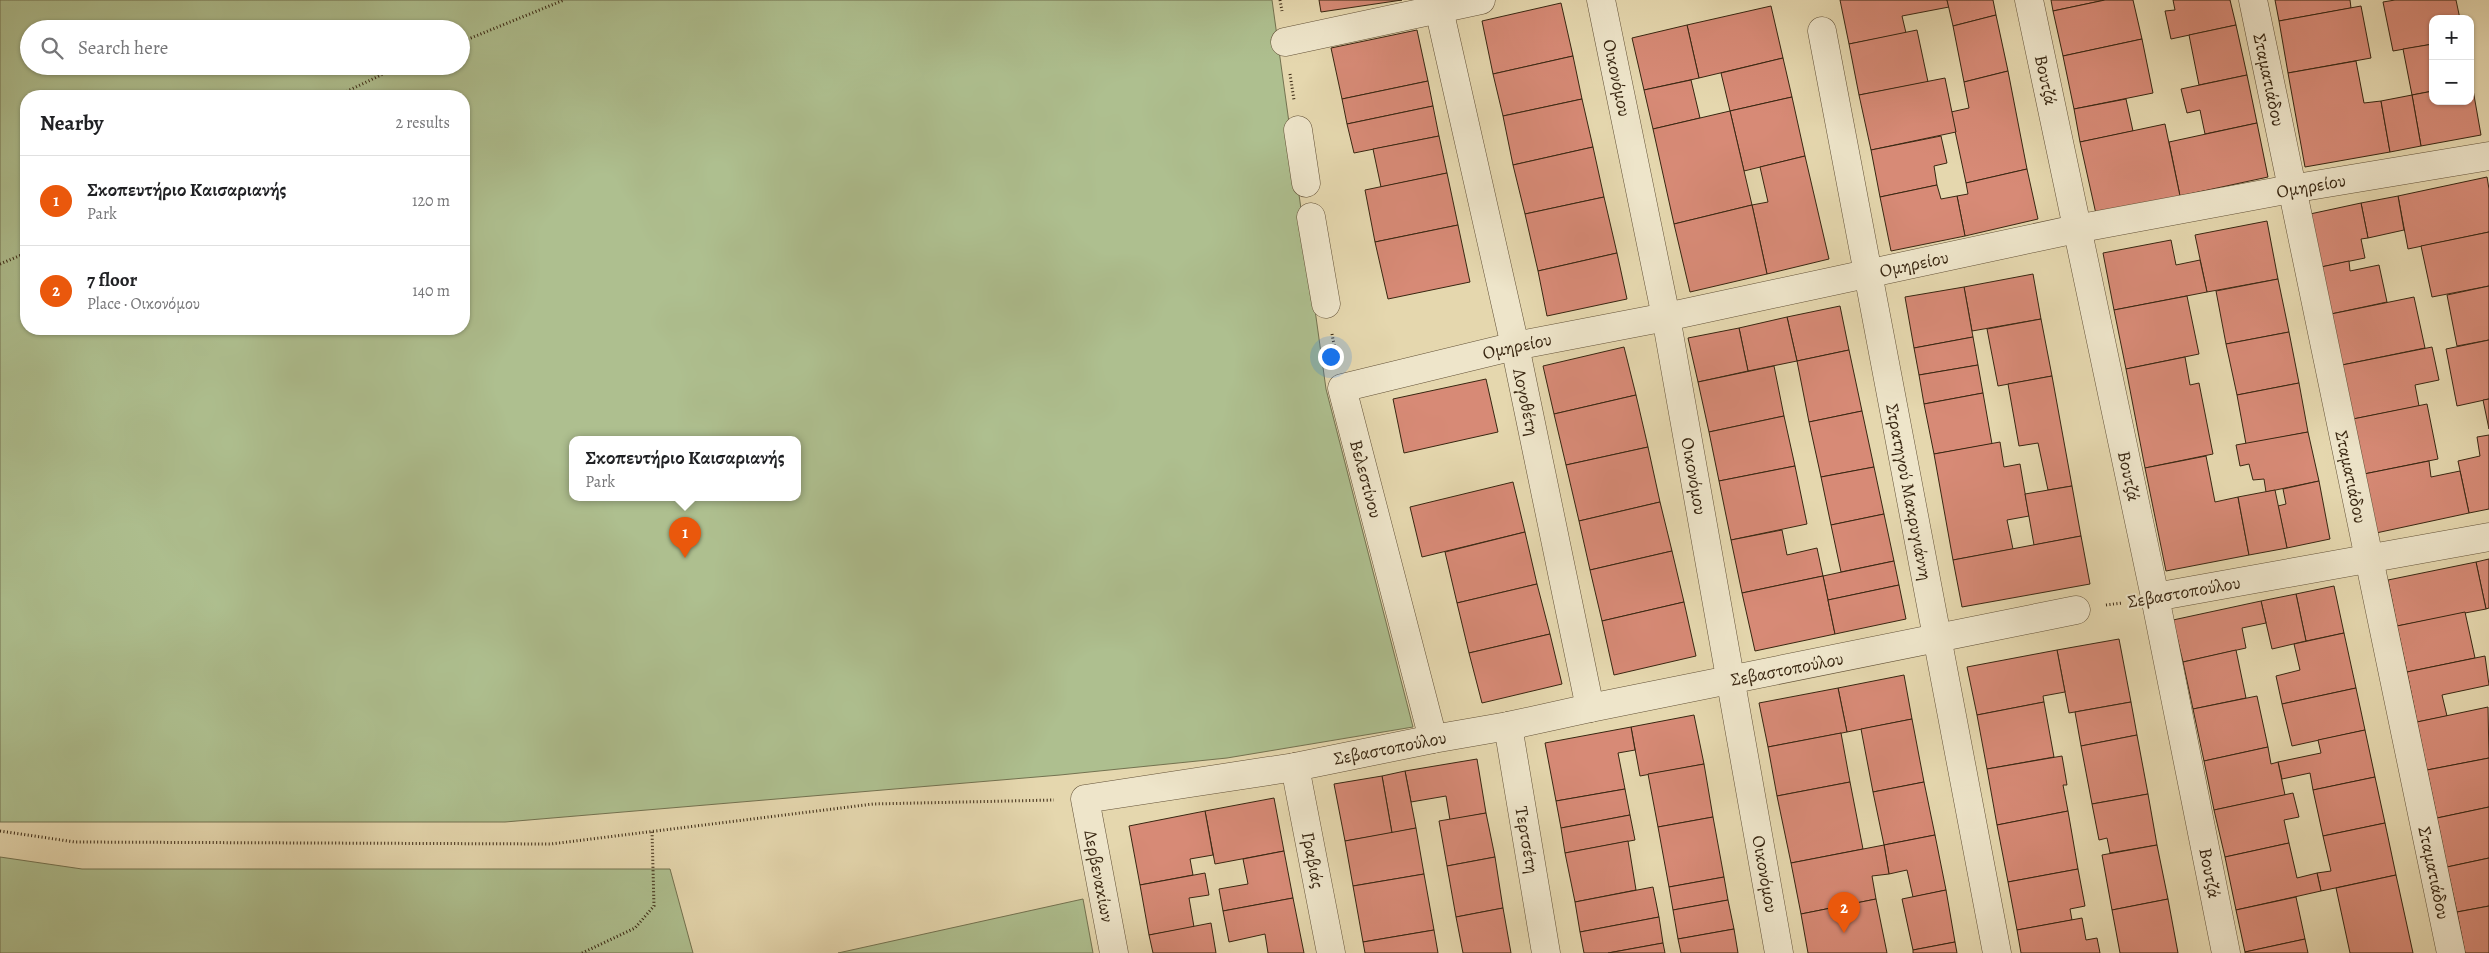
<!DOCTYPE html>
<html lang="en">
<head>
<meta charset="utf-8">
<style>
	body { margin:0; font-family:Alegreya,serif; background:#f2f2f2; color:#202124 }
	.controls { position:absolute; right:15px; top:15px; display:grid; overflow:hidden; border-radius:10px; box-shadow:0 1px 4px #0004 }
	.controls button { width:45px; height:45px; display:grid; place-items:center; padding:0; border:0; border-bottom:1px solid #e0e0e0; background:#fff; color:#202124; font:25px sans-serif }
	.you { position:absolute; left:1330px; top:356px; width:18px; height:18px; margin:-12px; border:4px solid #fff; border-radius:50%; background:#1a73e8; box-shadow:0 0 0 8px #1a73e833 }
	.badge { display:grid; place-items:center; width:32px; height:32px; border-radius:50%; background:#ea580c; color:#fff; font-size:16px; font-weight:700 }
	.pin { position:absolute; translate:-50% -41px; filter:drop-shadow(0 1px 2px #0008) }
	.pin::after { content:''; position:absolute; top:26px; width:18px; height:15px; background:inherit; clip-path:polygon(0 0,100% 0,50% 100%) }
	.popup { position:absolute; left:569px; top:436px; width:232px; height:65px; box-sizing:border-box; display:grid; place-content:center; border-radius:10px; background:#fff; filter:drop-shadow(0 1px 4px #0005); font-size:16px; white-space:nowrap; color:#757577 }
	.popup b { font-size:19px; color:#202124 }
	.popup::after { content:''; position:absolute; left:50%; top:100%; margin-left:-10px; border:10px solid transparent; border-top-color:#fff }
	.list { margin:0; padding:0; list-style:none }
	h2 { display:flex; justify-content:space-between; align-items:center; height:65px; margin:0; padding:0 20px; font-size:21px }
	h2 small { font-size:16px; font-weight:400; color:#757577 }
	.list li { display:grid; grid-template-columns:32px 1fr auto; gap:15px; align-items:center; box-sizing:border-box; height:90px; padding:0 20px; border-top:1px solid #e0e0e0 }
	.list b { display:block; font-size:19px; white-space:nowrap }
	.list p { margin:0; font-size:16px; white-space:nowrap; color:#757577 }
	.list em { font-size:16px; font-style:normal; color:#757577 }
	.icon { flex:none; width:28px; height:28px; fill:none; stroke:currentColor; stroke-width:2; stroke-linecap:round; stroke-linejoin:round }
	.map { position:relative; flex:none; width:2489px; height:953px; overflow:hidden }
	.search { position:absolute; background:#fff; box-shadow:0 1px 4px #0004; left:20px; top:20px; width:450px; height:55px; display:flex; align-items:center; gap:12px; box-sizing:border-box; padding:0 18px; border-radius:28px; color:#757577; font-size:19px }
	.panel { position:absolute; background:#fff; box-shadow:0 1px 4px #0004; left:20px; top:90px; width:450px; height:245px; border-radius:20px }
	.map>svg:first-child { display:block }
</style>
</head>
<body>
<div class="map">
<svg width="2489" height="953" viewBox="0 0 2489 953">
	<rect width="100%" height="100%" fill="#e5d7ae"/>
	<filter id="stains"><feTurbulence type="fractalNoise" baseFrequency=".004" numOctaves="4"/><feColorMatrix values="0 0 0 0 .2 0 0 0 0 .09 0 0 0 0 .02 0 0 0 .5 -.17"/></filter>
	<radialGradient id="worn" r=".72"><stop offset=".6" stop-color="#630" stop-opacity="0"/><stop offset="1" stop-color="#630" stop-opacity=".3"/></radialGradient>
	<g fill="#aebf8f" stroke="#737250" fill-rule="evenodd">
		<path d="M0,0H1272L1326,389L1413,727L1227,758L1060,775L505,822H0ZM29,29H461V66H29ZM26,96H464V329H26ZM572,439H798V497H572Z"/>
		<path d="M0,857L82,869H670L693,953H0Z"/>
		<path d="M1083,899L1093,953H838Z"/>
	</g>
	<g fill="#d78a76" stroke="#382611">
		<path d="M1319,0H1402L1321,12Z"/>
		<path d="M1840,0H1947L1949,7L1902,16L1906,33L1849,44Z"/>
		<path d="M1947,0H1993L1996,15L1953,26Z"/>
		<path d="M2051,0H2105L2053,11Z"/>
		<path d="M2105,0H2133L2142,39L2063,56L2053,11Z"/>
		<path d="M2173,0H2230L2236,25L2171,39L2165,11L2175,10Z"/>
		<path d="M2275,0H2350L2351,8L2279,21Z"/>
		<path d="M2395,0H2456L2460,19H2433V44L2393,51L2383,2Z"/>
		<path d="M1561,3L1573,56L1493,74L1482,21Z"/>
		<path d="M1771,6L1783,58L1699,78L1687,25Z"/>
		<path d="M2361,6L2371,58L2288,73L2279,21Z"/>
		<path d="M1996,15L2008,71L1964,82L1953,26Z"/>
		<path d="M1687,25L1699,78L1644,90L1632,38Z"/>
		<path d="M2236,25L2247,75L2199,85L2189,35Z"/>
		<path d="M1417,30L1428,81L1342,99L1331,48Z"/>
		<path d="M1917,30L1928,82L1859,95L1849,44Z"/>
		<path d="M2142,39L2153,93L2074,109L2063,56Z"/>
		<path d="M2433,44V91L2412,95L2403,49Z"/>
		<path d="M1573,56L1582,99L1503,116L1493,74Z"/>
		<path d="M1783,58L1792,97L1730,111L1721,73Z"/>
		<path d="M2356,61L2364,103L2381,101L2390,152L2305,167L2288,73Z"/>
		<path d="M2008,71L2027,169L1966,183L1951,112L1969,108L1964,82Z"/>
		<path d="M2247,75L2257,123L2205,134L2200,110L2187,113L2181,89Z"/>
		<path d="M1945,78L1956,132L1871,150L1859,95Z"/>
		<path d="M1691,80L1700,118L1653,129L1644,90Z"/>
		<path d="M1428,81L1433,106L1347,124L1342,99Z"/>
		<path d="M2470,84H2472L2481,135L2421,146L2412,95L2433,91V101H2470Z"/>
		<path d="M2412,95L2421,146L2390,152L2381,101Z"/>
		<path d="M1792,97L1805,156L1744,171L1730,111Z"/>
		<path d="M1582,99L1593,147L1513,165L1503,116Z"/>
		<path d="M2126,99L2133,131L2080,142L2074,109Z"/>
		<path d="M1433,106L1439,136L1354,153L1347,124Z"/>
		<path d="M1730,111L1752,205L1674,224L1653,129Z"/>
		<path d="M2257,123L2268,177L2180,196L2169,142Z"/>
		<path d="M2165,124L2180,196L2096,214L2080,142Z"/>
		<path d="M1439,136L1447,173L1381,187L1373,149Z"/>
		<path d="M1941,136L1947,163L1934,166L1937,185L1880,197L1871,150Z"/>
		<path d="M1593,147L1604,197L1525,214L1513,165Z"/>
		<path d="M1805,156L1829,259L1767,274L1752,205L1768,202L1760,167Z"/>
		<path d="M2027,169L2038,219L1965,236L1957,196L1968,194L1966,183Z"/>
		<path d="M1447,173L1458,225L1375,242L1365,190Z"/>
		<path d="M2487,177L2489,189V232L2408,249L2398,196Z"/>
		<path d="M1937,185L1941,199L1957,196L1965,236L1891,251L1880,197Z"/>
		<path d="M2398,196L2404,230L2368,238L2361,203Z"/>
		<path d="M1604,197L1617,253L1538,271L1525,214Z"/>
		<path d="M2361,203L2368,238L2361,239L2365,258L2321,267L2310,214Z"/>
		<path d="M1752,205L1767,274L1690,292L1674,224Z"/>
		<path d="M2267,221L2278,279L2207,292L2195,235Z"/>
		<path d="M1458,225L1470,282L1388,299L1375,242Z"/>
		<path d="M2489,232V286L2432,297L2421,246Z"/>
		<path d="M2171,240L2176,265L2200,260L2207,292L2114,310L2103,253Z"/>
		<path d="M1617,253L1627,299L1547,316L1538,271Z"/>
		<path d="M2349,261L2350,271L2379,265L2387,302L2331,314L2321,267Z"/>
		<path d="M2033,274L2041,319L1972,331L1964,287Z"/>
		<path d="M2278,279L2289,332L2226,344L2216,291Z"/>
		<path d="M2489,286V340L2457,346L2447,295Z"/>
		<path d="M1964,287L1973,337L1914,348L1905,297Z"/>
		<path d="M2187,296L2199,354L2126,369L2114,310Z"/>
		<path d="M2414,297L2425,348L2342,365L2331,314Z"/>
		<path d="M1840,306L1849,350L1797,361L1787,317Z"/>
		<path d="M1787,317L1797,361L1748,371L1739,328Z"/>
		<path d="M2041,319L2052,376L1998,386L1987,329Z"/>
		<path d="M1739,328L1748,371L1698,382L1688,338Z"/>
		<path d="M2289,332L2299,383L2237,395L2226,344Z"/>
		<path d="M1973,337L1978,365L1919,375L1914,348Z"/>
		<path d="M2489,340V399L2457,406L2446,349Z"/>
		<path d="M1624,347L1636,395L1554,414L1543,366Z"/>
		<path d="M2432,347L2439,380L2415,385L2419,406L2353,419L2342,365Z"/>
		<path d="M1849,350L1862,411L1809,422L1797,361Z"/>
		<path d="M2185,357L2190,385L2199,383L2213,454L2145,468L2126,369Z"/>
		<path d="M1978,365L1983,393L1924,404L1919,375Z"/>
		<path d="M1774,366L1784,416L1709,432L1698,382Z"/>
		<path d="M2052,376L2072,486L2048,490L2038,443L2019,446L2008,384Z"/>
		<path d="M1486,379L1498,432L1404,453L1393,399Z"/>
		<path d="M2299,383L2308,432L2246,444L2237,395Z"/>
		<path d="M1983,393L1992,444L1934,454L1924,404Z"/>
		<path d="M1636,395L1648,447L1566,465L1554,414Z"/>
		<path d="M2489,399V429L2483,400Z"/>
		<path d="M2427,404L2438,459L2364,474L2353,419Z"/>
		<path d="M1862,411L1874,467L1821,477L1809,422Z"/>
		<path d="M1784,416L1795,466L1719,481L1709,432Z"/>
		<path d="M2308,432L2319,481L2266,492L2264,479L2253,480L2249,464L2240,466L2236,445Z"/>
		<path d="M2489,435V509L2469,513L2458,461L2480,456L2477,437Z"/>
		<path d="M2000,442L2004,467L2020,464L2029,516L2007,520L2013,549L1953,560L1934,454Z"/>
		<path d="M1648,447L1660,502L1579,521L1566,465Z"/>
		<path d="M2206,456L2215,502L2238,497L2249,555L2166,571L2145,468Z"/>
		<path d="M2429,461L2431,477L2460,471L2469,513L2376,533L2364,474Z"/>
		<path d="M1795,466L1807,524L1731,540L1719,481Z"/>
		<path d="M1874,467L1884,514L1831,525L1821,477Z"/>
		<path d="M2319,481L2330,539L2287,548L2278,506L2286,504L2283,489Z"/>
		<path d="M1513,482L1525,532L1422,557L1410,507Z"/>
		<path d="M2072,486L2081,536L2034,545L2025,494Z"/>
		<path d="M2275,490L2287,548L2249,555L2238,497Z"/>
		<path d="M1660,502L1672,551L1590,570L1579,521Z"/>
		<path d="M1884,514L1894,561L1841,572L1831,525Z"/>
		<path d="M1782,530L1787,555L1817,548L1823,576L1742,593L1731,540Z"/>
		<path d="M1525,532L1537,584L1457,603L1445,552Z"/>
		<path d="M2081,536L2090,584L1962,607L1953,560Z"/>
		<path d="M1672,551L1684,602L1602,621L1590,570Z"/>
		<path d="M2489,559V608L2486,609L2476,562Z"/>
		<path d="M1894,561L1899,585L1828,600L1823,576Z"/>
		<path d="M2476,562L2486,609L2397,626L2388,580Z"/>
		<path d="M1823,576L1835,634L1755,651L1742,593Z"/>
		<path d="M1537,584L1550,634L1469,653L1457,603Z"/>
		<path d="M1899,585L1906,619L1835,634L1828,600Z"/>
		<path d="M2334,586L2344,633L2306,641L2296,594Z"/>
		<path d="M2296,594L2306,641L2272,649L2261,601Z"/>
		<path d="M2261,601L2266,623L2242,628L2246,648L2183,662L2173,620Z"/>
		<path d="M1684,602L1696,656L1614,675L1602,621Z"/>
		<path d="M2465,612L2475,658L2407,672L2397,626Z"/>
		<path d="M2344,633L2356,688L2282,704L2276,676L2300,670L2294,644Z"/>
		<path d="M1550,634L1562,684L1482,703L1469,653Z"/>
		<path d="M2119,639L2131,702L2069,713L2057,650Z"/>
		<path d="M2057,650L2065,692L2043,696L2044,702L1977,715L1967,667Z"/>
		<path d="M2236,650L2246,698L2193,709L2183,662Z"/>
		<path d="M2485,656L2489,685L2442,695L2447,716L2417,722L2407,672Z"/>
		<path d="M1904,675L1912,719L1847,732L1838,688Z"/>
		<path d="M1838,688L1847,732L1768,747L1759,703Z"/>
		<path d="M2356,688L2365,730L2292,746L2282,704Z"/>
		<path d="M2257,696L2268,747L2204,761L2193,709Z"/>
		<path d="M2044,702L2054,757L1987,769L1977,715Z"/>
		<path d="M2131,702L2137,735L2081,746L2075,712Z"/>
		<path d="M2488,707L2489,758L2427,770L2417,722Z"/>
		<path d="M1694,715L1704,764L1640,776L1631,727Z"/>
		<path d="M1912,719L1924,782L1873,792L1861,729Z"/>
		<path d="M1631,727L1635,750L1618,753L1625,789L1556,801L1545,743Z"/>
		<path d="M2365,730L2375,777L2313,790L2310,773L2282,779L2278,762L2321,753L2318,740Z"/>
		<path d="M1841,733L1850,782L1777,796L1768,747Z"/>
		<path d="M2137,735L2148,794L2092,804L2081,746Z"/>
		<path d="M2268,747L2271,764L2278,762L2285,795L2214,810L2204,761Z"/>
		<path d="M2062,756L2067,785H2063L2068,811L1997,825L1987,769Z"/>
		<path d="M2489,758V807L2437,818L2427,770Z"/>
		<path d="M1477,759L1486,813L1450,820L1446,796L1411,802L1405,771Z"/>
		<path d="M1704,764L1713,817L1658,827L1648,774Z"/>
		<path d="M1405,771L1416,828L1392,833L1382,776Z"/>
		<path d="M1382,776L1392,833L1345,841L1334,784Z"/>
		<path d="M2375,777L2385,823L2323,836L2313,790Z"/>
		<path d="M1850,782L1863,849L1791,863L1777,796Z"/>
		<path d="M1924,782L1935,835L1884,845L1873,792Z"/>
		<path d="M1625,789L1630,815L1561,828L1556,801Z"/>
		<path d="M2293,793L2299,817L2284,820L2289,843L2225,857L2214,810Z"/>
		<path d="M2148,794L2157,845L2110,853L2107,838L2099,840L2092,804Z"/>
		<path d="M1274,798L1284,851L1215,864L1205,811Z"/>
		<path d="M2489,807V858L2447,867L2437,818Z"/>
		<path d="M1205,811L1213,855L1190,859L1193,875L1140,885L1129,826Z"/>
		<path d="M2068,811L2078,869L2008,882L1997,825Z"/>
		<path d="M1486,813L1495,857L1447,866L1439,821Z"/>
		<path d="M1630,815L1635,840L1565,853L1561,828Z"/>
		<path d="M1713,817L1724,877L1669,887L1658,827Z"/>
		<path d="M2385,823L2396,875L2321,891L2317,873L2331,871L2323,836Z"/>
		<path d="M1416,828L1424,874L1353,886L1345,841Z"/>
		<path d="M1935,835L1946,890L1913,897L1907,870L1889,874L1884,845Z"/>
		<path d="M1628,841L1636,890L1575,902L1565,853Z"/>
		<path d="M2289,843L2297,878L2317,873L2321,891L2236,910L2225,857Z"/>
		<path d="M1884,845L1889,874L1872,876L1876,899L1801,914L1791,863Z"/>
		<path d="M2157,845L2168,899L2112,910L2102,855Z"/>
		<path d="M1284,851L1293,898L1223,911L1219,889L1248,884L1243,859Z"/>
		<path d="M1495,857L1503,908L1456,917L1447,866Z"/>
		<path d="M2489,858V906L2457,912L2447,867Z"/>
		<path d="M2078,869L2085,906L2070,909L2072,920L2017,930L2008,882Z"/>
		<path d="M1205,873L1209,895L1189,898L1194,927L1149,935L1140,885Z"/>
		<path d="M1424,874L1434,930L1363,942L1353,886Z"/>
		<path d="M2396,875L2413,953H2350L2336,888Z"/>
		<path d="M1724,877L1728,900L1673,910L1669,887Z"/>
		<path d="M1653,887L1659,917L1580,932L1575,902Z"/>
		<path d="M1946,890L1955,942L1913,950L1902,899Z"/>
		<path d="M2296,897L2305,939L2245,952L2236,910Z"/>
		<path d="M1293,898L1304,953H1268L1265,934L1229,942L1223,911Z"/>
		<path d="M1876,899L1887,953H1808L1801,914Z"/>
		<path d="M2168,899L2178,953H2120L2112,910Z"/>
		<path d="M1728,900L1734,929L1678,939L1673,910Z"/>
		<path d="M2489,906V953H2465L2457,912Z"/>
		<path d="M1503,908L1511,953H1463L1456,917Z"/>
		<path d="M1659,917L1663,943L1608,953H1584L1580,932Z"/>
		<path d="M2082,918L2086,940L2097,938L2100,953H2021L2017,930Z"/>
		<path d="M1211,923L1216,953H1153L1149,935Z"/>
		<path d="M1734,929L1738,953H1681L1678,939Z"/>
		<path d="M1434,930L1438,953H1365L1363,942Z"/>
		<path d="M2305,939L2308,953H2245V952Z"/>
		<path d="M1955,942L1957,953H1913V950Z"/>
		<path d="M1663,943L1665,953H1608Z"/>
	</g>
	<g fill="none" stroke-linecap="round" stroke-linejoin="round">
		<g stroke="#635238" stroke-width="29">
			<g id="minor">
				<path d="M1601,0L1666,317L1779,953"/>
				<path d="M2029,0L2155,597L2226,953"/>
				<path d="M2253,0L2451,953"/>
				<path d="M1439,9L1515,346L1590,708"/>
				<path d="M1822,31L1997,953"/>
				<path d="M1285,42L1481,0"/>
				<path d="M1298,130L1306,183"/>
				<path d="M1311,217L1326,304"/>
				<path d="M2155,597L2489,537"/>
				<path d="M1508,726L1546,953"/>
				<path d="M1433,739L1342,388L1515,346L1666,317L2076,229L2291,189L2489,156"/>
				<path d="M1295,767L1331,953"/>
				<path d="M1114,953L1085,799L1295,767L1433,739L1508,726L1590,708L2076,610"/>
			</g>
		</g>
		<g stroke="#382611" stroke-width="3" stroke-dasharray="1 2.5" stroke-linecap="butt">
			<path d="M1280,0L1282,11"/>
			<path d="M461,42L564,0"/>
			<path d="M1290,74L1294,100"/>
			<path d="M337,96L400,66"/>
			<path d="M0,264L26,253"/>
			<path d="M1332,334L1336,355"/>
			<path d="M2106,605L2122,603"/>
			<path d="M0,831L75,842L551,844L873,804L1054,800"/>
			<path d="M582,953L635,928L654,906L652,831"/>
		</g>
		<use href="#minor" stroke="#eee5ca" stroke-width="28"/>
	</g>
	<g text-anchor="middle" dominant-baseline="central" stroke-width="4" stroke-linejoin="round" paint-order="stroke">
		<g font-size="18" fill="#382611" stroke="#eee5ca">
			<text transform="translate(1617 78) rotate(78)">Οικονόμου</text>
			<text transform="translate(2046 80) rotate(78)">Βουτζά</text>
			<text transform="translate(2269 80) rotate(78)">Σταματιάδου</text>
			<text transform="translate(2311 186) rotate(-10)">Ομηρείου</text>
			<text transform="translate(1914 264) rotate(-12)">Ομηρείου</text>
			<text transform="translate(1517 346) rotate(-12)">Ομηρείου</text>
			<text transform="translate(1526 402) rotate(78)">Λογοθέτη</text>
			<text transform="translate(1694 476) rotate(80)">Οικονόμου</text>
			<text transform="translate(2129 476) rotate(78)">Βουτζά</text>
			<text transform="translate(2351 477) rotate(78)">Σταματιάδου</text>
			<text transform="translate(1366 479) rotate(75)">Βελεστίνου</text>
			<text transform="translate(1909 492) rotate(79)">Στρατηγού Μακρυγιάννη</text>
			<text transform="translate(2184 592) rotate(-10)">Σεβαστοπούλου</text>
			<text transform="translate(1787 669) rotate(-11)">Σεβαστοπούλου</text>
			<text transform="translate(1390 748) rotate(-11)">Σεβαστοπούλου</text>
			<text transform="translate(1527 840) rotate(80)">Τερτσέτη</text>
			<text transform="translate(1313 860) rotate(79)">Γραβιάς</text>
			<text transform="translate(2210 873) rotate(79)">Βουτζά</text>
			<text transform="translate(2434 873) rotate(78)">Σταματιάδου</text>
			<text transform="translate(1765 874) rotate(80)">Οικονόμου</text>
			<text transform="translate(1099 876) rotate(79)">Δερβενακίων</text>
		</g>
	</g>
	<rect width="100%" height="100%" filter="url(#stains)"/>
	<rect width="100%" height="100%" fill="url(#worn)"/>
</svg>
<div class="controls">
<button>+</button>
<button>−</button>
</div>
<div class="you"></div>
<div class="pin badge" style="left:685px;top:558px">1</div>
<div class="popup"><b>Σκοπευτήριο Καισαριανής</b>Park</div>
<div class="pin badge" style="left:1844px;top:933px">2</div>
<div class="search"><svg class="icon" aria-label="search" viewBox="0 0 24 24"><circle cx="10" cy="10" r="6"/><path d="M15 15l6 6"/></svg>Search here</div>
<section class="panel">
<h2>Nearby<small>2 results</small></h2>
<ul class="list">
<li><span class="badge">1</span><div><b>Σκοπευτήριο Καισαριανής</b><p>Park</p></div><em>120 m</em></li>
<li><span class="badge">2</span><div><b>7 floor</b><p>Place · Οικονόμου</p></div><em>140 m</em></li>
</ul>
</section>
</div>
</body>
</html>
